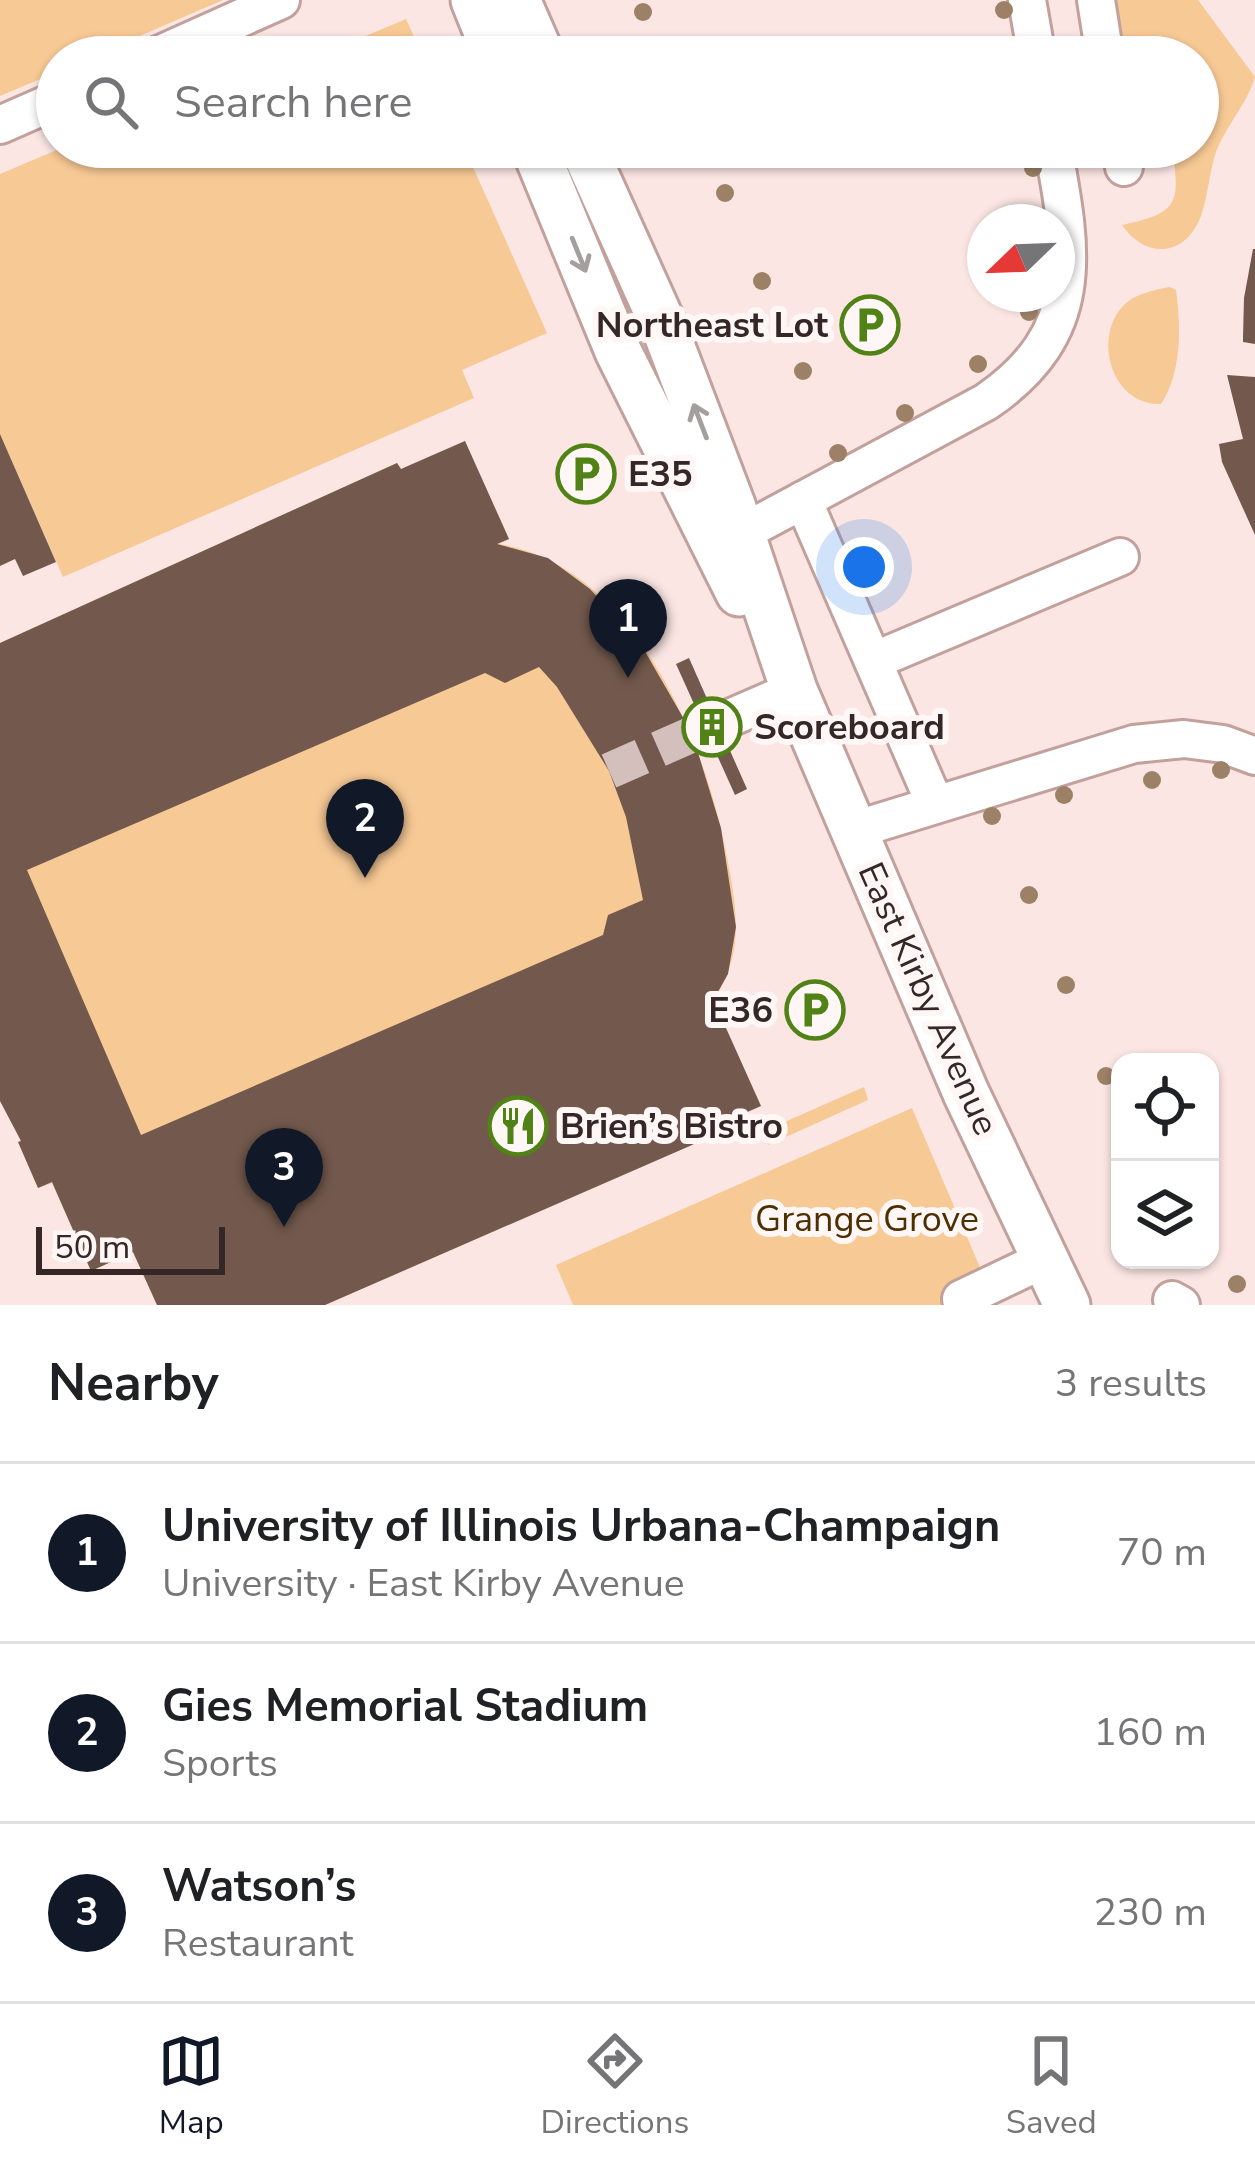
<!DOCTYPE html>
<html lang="en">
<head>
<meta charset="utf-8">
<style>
	body { margin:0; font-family:"Nunito Sans",sans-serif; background:#f6f6f6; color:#202124 }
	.controls { position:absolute; right:36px; bottom:36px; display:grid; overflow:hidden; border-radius:24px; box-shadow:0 3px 9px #0004 }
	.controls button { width:108px; height:108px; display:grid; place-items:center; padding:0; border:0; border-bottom:3px solid #e0e0e0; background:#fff; color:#202124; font:60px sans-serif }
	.compass { position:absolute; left:967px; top:204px; width:108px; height:108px; border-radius:50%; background:#fff; box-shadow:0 3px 9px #0004; rotate:247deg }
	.scale { position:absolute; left:36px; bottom:30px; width:189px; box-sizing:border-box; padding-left:12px; border:6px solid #342725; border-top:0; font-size:33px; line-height:42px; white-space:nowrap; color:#342725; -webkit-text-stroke:9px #fef7f6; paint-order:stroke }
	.you { position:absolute; left:864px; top:567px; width:42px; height:42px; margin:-30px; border:9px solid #fff; border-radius:50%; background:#1a73e8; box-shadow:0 0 0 18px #1a73e833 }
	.badge { display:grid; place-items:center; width:78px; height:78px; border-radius:50%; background:#111827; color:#fff; font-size:39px; font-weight:700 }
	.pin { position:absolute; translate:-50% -99px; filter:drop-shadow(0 3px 6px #0008) }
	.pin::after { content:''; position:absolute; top:63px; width:42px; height:36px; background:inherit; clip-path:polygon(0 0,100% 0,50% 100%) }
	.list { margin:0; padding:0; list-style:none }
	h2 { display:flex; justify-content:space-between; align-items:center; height:156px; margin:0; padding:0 48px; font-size:51px }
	h2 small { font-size:39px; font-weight:400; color:#757577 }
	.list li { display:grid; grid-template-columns:78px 1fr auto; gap:36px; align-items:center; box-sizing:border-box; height:180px; padding:0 48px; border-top:3px solid #e0e0e0 }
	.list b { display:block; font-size:45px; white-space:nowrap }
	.list p { margin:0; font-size:39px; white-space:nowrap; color:#757577 }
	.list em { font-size:39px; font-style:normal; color:#757577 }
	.icon { flex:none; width:66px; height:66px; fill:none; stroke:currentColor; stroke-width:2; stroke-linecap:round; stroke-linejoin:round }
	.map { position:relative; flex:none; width:1255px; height:1305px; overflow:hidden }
	.search { position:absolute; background:#fff; box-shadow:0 3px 9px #0004; left:36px; right:36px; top:36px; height:132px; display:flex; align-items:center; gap:30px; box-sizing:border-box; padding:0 42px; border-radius:66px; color:#757577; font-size:45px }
	.sheet { height:696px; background:#fff }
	nav { display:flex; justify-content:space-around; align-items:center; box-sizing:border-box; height:168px; border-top:3px solid #e0e0e0; background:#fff; font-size:33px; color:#757577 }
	nav a { display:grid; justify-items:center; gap:6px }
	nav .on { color:#111827 }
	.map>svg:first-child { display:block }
</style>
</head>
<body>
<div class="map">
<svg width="1255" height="1305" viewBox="0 0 1255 1305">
	<rect width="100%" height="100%" fill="#fbe6e3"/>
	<g fill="#f7c995">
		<path d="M0,0H223L91,57H57V72L0,96Z"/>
		<path d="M1108,0H1198L1255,77C1248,102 1226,126 1216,152C1209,173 1208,196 1201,216C1185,258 1145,259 1122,225C1180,213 1180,203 1172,147H1198V57H1118Z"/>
		<path d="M406,19L423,57H316Z"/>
		<path d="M64,147H464L547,333L462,370L474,398L63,577L0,434V174Z"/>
		<path d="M1170,287L1176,290C1181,327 1182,372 1161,404C1107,406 1089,325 1133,298C1145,292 1158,289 1170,287Z"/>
		<path d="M465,441L509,539L499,544C631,565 704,737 726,852C732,882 738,912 735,943C732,969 721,989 708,1011L717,1008L761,1106L698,1134L699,1141L692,1145L325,1305H157L133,1252L91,1271L52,1183L38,1188L18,1142L21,1140L0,1101V643L397,463L401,469Z"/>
		<path d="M864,1087L868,1100L768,1145L762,1132Z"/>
		<path d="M912,1108L996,1305H573L556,1265Z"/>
	</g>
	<g fill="#73594d" fill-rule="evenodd">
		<path d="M1253,249H1255V344L1243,342V337L1244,298Z"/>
		<path d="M1227,375L1255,377V535L1222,462L1219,444L1243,439Z"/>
		<path d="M0,434L56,562L23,576L15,559L0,566Z"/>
		<path d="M465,441L509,539L497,544L548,558L590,589L643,648L692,733L721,828L736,927L728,974L706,1013L717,1008L761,1106L697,1134L699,1141L692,1145L325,1305H157L133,1252L91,1271L52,1182L38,1188L18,1142L21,1141L0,1101V643L397,463L401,469ZM539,667L557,687L609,771L626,817L643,900L608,915L603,935L141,1135L27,870L485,673L505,683Z"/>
		<path d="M689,658L747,789L735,795L676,664Z"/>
	</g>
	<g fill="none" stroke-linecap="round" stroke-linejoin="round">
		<path stroke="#d3c0bd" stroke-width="36" stroke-dasharray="36 18" stroke-linecap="butt" d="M609,771L702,730"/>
		<g stroke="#c2a19d" stroke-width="42">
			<g id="minor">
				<path d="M1027,0L1037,57"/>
				<path d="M1096,0L1105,57"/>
				<path d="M154,57L281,0"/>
				<path d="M0,125L57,100"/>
				<path d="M1121,147L1124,167"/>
				<path d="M803,500L935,804"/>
				<path d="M740,534L986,402C1087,333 1073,254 1053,147"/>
				<path d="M873,661L1120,557"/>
				<path d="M702,730L794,690"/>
				<path d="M854,830L1134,744L1184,739L1223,744L1255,756"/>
				<path d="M961,1299L1045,1259"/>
				<path d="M1172,1300L1181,1305"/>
			</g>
		</g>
		<g stroke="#c2a19d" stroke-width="51">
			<g id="major">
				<path d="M474,0L497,57"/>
				<path d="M517,0L542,57"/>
				<path d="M534,147L618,351L739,593"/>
				<path d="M583,147L665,329L732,505L794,690L966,1093L1067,1305"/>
			</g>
		</g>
		<use href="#minor" stroke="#fff" stroke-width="36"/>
		<use href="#major" stroke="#fff" stroke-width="45"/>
	</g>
	<g fill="#9c8167">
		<circle cx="1004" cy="10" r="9"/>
		<circle cx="643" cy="12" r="9"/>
		<circle cx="1033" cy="168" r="9"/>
		<circle cx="725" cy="193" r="9"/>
		<circle cx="762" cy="281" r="9"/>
		<circle cx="1029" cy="312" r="9"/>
		<circle cx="978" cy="364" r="9"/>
		<circle cx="803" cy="371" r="9"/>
		<circle cx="905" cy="413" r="9"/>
		<circle cx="838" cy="453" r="9"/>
		<circle cx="1221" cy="770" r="9"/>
		<circle cx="1152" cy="780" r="9"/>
		<circle cx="1064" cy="795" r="9"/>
		<circle cx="992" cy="816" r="9"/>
		<circle cx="1029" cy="895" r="9"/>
		<circle cx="1066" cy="985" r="9"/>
		<circle cx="1106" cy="1076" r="9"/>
		<circle cx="1237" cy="1284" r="9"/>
	</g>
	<defs><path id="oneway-shaft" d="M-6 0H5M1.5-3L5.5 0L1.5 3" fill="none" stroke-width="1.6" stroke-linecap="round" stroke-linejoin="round" transform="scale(3)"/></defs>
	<g stroke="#a49e9d">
		<use href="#oneway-shaft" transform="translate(579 255) rotate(68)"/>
		<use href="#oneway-shaft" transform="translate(700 421) rotate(-111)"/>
	</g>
	<defs>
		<g id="parking-ring" transform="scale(3)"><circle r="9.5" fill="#fef7f6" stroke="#508215" stroke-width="1.5"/><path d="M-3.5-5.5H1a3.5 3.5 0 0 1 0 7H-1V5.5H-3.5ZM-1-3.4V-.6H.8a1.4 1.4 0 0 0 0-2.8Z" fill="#508215"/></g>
		<g id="building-ring" transform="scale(3)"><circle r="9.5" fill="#fef7f6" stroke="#508215" stroke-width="1.5"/><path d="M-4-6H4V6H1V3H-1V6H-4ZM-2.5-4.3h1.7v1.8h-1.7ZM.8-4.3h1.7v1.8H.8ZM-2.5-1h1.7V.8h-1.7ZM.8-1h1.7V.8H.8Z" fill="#508215"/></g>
		<g id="restaurant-ring" transform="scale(3)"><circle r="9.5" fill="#fef7f6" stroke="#508215" stroke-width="1.5"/><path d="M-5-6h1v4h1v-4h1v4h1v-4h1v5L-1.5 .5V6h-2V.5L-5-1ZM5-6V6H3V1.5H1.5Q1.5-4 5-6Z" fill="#508215"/></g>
	</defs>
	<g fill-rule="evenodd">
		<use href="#parking-ring" x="870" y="325"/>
		<use href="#parking-ring" x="586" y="474"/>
		<use href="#building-ring" x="712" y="727"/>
		<use href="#parking-ring" x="815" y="1010"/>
		<use href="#restaurant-ring" x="518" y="1126"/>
	</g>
	<g text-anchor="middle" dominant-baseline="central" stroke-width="12" stroke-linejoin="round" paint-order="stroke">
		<g font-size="36" font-weight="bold" fill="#342725" stroke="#fef7f6" text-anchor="start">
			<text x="828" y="325" text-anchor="end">Northeast Lot</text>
			<text x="628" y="474">E35</text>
			<text x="754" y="727">Scoreboard</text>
			<text x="773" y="1010" text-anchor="end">E36</text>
			<text x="560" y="1126">Brien’s Bistro</text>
		</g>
		<g font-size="36" fill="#342725" stroke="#fef7f6">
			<text transform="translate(928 999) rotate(66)">East Kirby Avenue</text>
		</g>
		<g font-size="36" fill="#4e2f02" stroke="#fef7f6">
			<text x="867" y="1219">Grange Grove</text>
		</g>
	</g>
</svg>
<div class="controls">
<button><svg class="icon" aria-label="locate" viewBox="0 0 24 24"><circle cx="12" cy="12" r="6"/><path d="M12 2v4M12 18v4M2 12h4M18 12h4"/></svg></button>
<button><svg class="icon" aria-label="layers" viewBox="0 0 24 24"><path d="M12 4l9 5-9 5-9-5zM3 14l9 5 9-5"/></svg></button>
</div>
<svg class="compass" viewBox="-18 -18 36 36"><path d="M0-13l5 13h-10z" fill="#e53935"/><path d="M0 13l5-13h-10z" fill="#757577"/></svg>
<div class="scale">50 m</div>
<div class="you"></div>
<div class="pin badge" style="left:628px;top:678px">1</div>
<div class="pin badge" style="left:365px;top:878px">2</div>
<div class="pin badge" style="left:284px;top:1227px">3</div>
<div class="search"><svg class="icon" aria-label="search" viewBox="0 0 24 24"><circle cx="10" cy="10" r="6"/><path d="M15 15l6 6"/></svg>Search here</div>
</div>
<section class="sheet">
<h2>Nearby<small>3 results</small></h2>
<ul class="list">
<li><span class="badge">1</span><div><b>University of Illinois Urbana-Champaign</b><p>University · East Kirby Avenue</p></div><em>70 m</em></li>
<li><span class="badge">2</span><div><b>Gies Memorial Stadium</b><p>Sports</p></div><em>160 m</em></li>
<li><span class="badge">3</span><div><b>Watson’s</b><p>Restaurant</p></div><em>230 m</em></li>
</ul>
</section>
<nav>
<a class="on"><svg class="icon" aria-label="map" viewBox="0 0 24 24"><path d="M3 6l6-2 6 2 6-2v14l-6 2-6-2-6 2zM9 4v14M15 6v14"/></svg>Map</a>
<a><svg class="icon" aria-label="directions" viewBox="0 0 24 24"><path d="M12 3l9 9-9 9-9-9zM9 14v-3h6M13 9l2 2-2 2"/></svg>Directions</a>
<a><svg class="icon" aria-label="saved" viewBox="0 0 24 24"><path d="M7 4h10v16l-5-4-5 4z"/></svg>Saved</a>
</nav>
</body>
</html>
